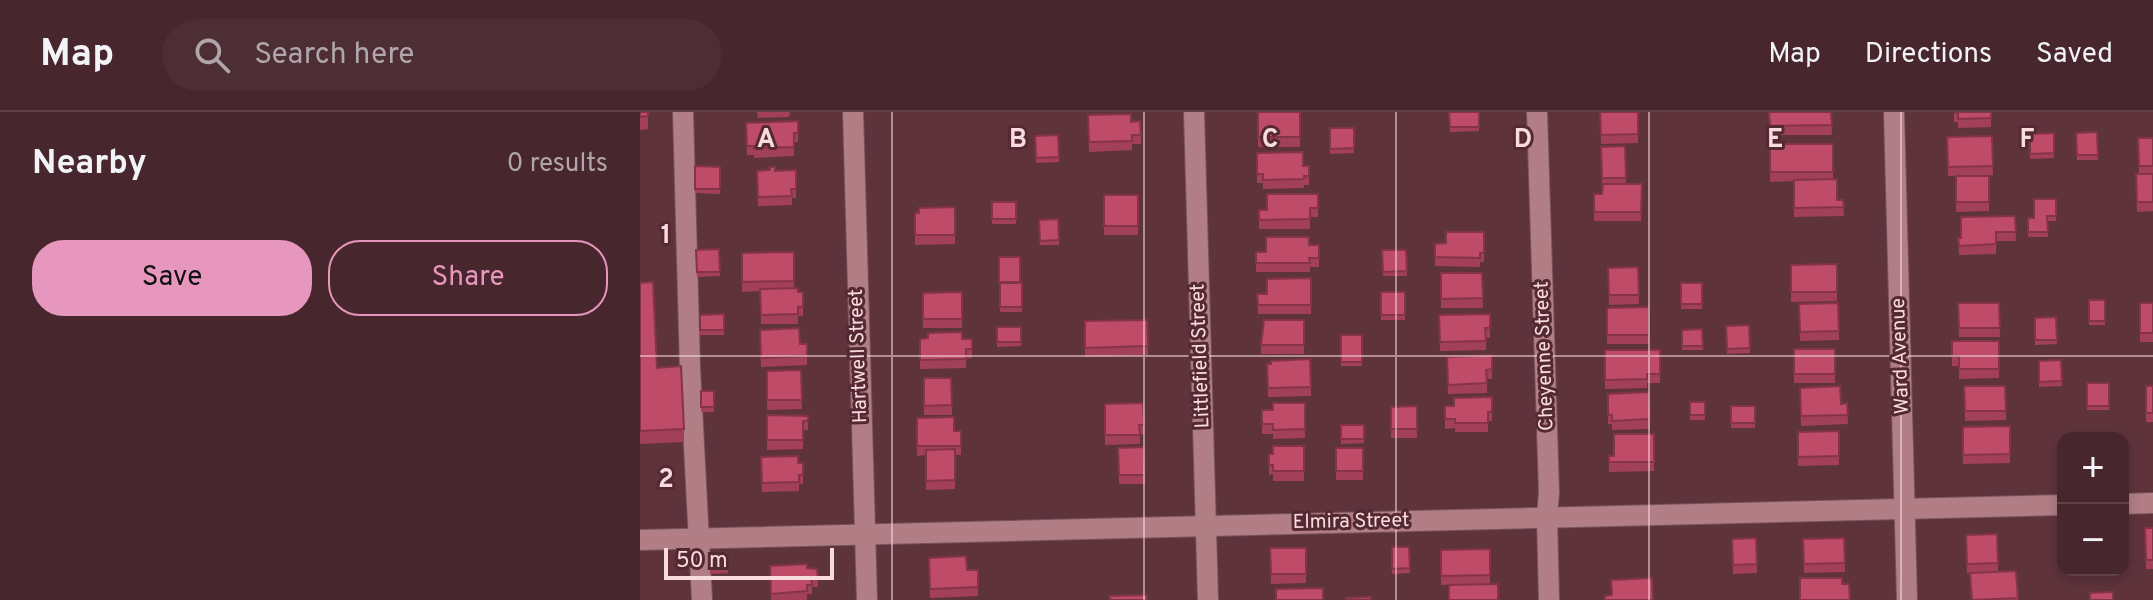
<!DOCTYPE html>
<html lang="en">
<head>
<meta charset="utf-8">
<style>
	body { margin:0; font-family:Overpass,sans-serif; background:#4e2e35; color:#f1f3f6 }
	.controls { position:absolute; right:24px; bottom:24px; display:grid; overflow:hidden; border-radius:16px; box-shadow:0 4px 12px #0003 }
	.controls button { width:72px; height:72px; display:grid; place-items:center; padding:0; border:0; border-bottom:2px solid #5f4349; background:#47262d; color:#f1f3f6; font:40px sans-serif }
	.scale { position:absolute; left:24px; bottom:20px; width:170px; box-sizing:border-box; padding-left:8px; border:4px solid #f8dbdf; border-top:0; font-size:22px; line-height:28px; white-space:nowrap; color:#f8dbdf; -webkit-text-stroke:6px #542932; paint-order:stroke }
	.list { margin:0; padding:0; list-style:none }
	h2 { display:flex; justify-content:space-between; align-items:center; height:104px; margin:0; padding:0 32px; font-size:34px }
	h2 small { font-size:26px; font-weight:400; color:#b0a5aa }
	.actions { display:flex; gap:16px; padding:24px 32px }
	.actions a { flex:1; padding:18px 0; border:2px solid #e797bd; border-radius:32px; text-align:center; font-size:28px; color:#e797bd }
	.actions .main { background:#e797bd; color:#111 }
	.icon { flex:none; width:44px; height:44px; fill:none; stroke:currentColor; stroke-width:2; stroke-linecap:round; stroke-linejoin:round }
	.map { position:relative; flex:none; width:1513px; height:488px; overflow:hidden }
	header { display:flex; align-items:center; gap:48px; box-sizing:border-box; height:112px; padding:0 40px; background:#47262d; border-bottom:2px solid #5f4349 }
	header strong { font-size:38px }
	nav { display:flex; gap:44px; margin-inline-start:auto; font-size:28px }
	.search { width:560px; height:72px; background:#4e2e35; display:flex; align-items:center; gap:20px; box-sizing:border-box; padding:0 28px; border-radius:44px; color:#b0a5aa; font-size:30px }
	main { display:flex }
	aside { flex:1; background:#47262d }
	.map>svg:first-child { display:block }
</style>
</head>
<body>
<header>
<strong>Map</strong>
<div class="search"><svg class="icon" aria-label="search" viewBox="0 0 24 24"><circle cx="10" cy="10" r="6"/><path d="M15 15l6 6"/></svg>Search here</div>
<nav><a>Map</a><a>Directions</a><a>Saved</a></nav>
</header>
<main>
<aside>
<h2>Nearby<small>0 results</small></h2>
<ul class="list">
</ul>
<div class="actions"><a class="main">Save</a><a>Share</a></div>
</aside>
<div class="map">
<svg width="1513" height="488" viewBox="0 0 1513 488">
	<rect width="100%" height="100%" fill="#5f333c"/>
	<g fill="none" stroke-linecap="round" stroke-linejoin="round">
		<g stroke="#79545b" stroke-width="22">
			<g id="minor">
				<path d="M43,0L50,256L62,488"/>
				<path d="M213,0L227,488"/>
				<path d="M554,0L568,488"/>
				<path d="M897,0L909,380L907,405L909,488"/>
				<path d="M1254,0L1267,488"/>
				<path d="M1483,392L1513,391"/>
				<path d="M0,428L1423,393"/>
			</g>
		</g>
		<use href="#minor" stroke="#b17e86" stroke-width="20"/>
	</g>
	<g fill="#a34059">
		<path d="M0,0H8V17L0,18Z"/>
		<path d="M117,0H150L149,5L118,6Z"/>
		<rect x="618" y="0" width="42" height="35"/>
		<path d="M809,0H839V19L810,20Z"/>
		<path d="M960,0H998V31L961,32Z"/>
		<path d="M1129,0H1191L1192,23H1130Z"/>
		<path d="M1314,0H1351V15L1318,16V10H1314Z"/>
		<path d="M448,3L491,10L501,23V32H492V38L449,40Z"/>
		<path d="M158,9V30H154V44L114,46V43H107L106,11Z"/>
		<path d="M690,16H714V41L690,42Z"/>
		<path d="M1457,20L1458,48H1437L1436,21Z"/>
		<path d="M1414,21V46L1390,47V22Z"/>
		<path d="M418,23L419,50L396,51L395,24Z"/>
		<path d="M1352,24L1353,63L1308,64L1307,25Z"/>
		<path d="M1498,26H1513V99L1497,100L1496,62H1499Z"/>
		<path d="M1130,32H1193V67L1197,88H1203L1204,104L1154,105V69L1130,70Z"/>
		<path d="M985,34L986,72H1002L1001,109H954V82H962L961,35Z"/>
		<path d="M617,41L663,54H669V73H664V76L623,77V71H617Z"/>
		<path d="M55,54L80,55V82L55,81Z"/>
		<path d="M156,58V86H152V93L118,94L117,59Z"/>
		<path d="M1316,64H1349V99L1316,100Z"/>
		<path d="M678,82V105H670V117H619V98H627Z"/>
		<rect x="464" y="83" width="34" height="40"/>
		<path d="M1416,87V109H1407L1408,125H1388V106H1394Z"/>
		<rect x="352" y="90" width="24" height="22"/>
		<path d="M315,95V132L275,133V101Z"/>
		<path d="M1375,104L1376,129H1356V142L1319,143L1318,126H1321Z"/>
		<path d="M418,107L419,133H400L399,108Z"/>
		<path d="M844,120V150H840V155L795,154V132L806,131Z"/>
		<path d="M669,133H679V155H670V160H616V140H626Z"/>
		<path d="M79,137L80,164L57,165L56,138Z"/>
		<path d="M742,138H766L767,164H743Z"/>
		<path d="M154,140V177L158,180H163V204H158V212H121L120,179L102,180V141Z"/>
		<path d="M359,145H380L382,200H360Z"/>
		<path d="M1197,152V189L1151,190V153Z"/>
		<path d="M998,155L999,192L969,193L968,156Z"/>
		<path d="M801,161H842L843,196H801Z"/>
		<path d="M671,166V202H618L617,182H627Z"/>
		<path d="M0,171L17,256L44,317V330L0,332Z"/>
		<rect x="1041" y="171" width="21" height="26"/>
		<path d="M322,180V216H283V181Z"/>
		<rect x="741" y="180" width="24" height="28"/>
		<rect x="1449" y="188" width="16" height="25"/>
		<path d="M1198,191L1199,228L1160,229L1159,192Z"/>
		<path d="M1318,191H1359L1360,225H1319Z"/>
		<rect x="1500" y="191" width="13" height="39"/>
		<path d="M1009,195V232H967V196Z"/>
		<path d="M84,202V223H60V203Z"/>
		<path d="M850,202V226H846V238L800,239L799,203Z"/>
		<path d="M1416,205L1417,232L1395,233V206Z"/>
		<path d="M507,208L508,243L445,245V209Z"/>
		<path d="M664,208V242H621V233Z"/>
		<path d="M1109,213L1110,241L1087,242L1086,214Z"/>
		<path d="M357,215H381V234L357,235Z"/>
		<path d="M1062,217L1063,238H1042V218Z"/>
		<path d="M120,218L160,232H167V253L121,255Z"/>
		<rect x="701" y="223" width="21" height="31"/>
		<path d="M280,227H332V246H326V256L280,257Z"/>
		<path d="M1312,229H1359V266L1319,267V254H1312Z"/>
		<rect x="1154" y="237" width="41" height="34"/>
		<path d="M965,238H1020V271H1007V276L965,277Z"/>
		<path d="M852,243V267H847V281L808,282L807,245Z"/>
		<path d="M670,247L671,284L628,285L627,252Z"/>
		<path d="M1421,248L1422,274L1399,275V249Z"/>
		<path d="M161,258L162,297L127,298V259Z"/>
		<path d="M284,266H311L312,303H284Z"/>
		<rect x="1447" y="271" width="22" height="27"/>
		<path d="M1324,274H1365L1366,308L1325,309Z"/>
		<rect x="1506" y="274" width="7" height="36"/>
		<path d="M1160,276L1201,292L1207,291L1208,312L1161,314Z"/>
		<rect x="61" y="279" width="13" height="21"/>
		<path d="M1009,280L1010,317L972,318V312H968V282Z"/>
		<path d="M852,285V309H848V320H815V316L805,317V294H814Z"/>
		<rect x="1050" y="290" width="15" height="18"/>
		<path d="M503,291L504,322H500V332L465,333V292Z"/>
		<path d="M665,291V326L633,327V322H622V298H633Z"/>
		<path d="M777,294V326H751V295Z"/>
		<rect x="1091" y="294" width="24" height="22"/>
		<path d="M127,303L168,304V318H163V337L127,338Z"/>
		<path d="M277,306L314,319H321V343H315V377L286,378V343L277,344Z"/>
		<path d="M701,313H724V331L701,332Z"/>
		<path d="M1370,314V351L1323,352V315Z"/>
		<path d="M1199,319V353L1158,354V320Z"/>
		<path d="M1014,322V359L969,360V344H974Z"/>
		<path d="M664,334V369H633V362L629,363V342Z"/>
		<path d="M504,335L505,372H479L478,336Z"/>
		<rect x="696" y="336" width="27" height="32"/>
		<path d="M121,345L158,351L163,363V372H159V379L122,380Z"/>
		<path d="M1505,416H1513V457H1506Z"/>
		<path d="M1357,422L1358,460L1376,459L1378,488H1331L1330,461H1327L1326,423Z"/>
		<path d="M1116,426L1117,461L1093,462L1092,427Z"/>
		<path d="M1204,426L1205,460L1164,461L1163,427Z"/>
		<path d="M752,435H769L770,461L752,462Z"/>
		<path d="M630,436H666V471L631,472Z"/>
		<path d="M850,437V472L801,473V438Z"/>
		<path d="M88,446V461L70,462V447Z"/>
		<path d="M289,446L327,458H338V484L290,486Z"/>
		<path d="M167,456L177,457L178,475H172V482H167V488H131L130,463Z"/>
	</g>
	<g fill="#be4b67" stroke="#853448" stroke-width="2">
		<path d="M0,0H8V4L0,5Z"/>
		<rect x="618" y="0" width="42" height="25"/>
		<path d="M809,0H839V15H810Z"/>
		<path d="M960,0H998V22L961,23Z"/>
		<path d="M1129,0H1191L1192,13L1130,14Z"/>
		<path d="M1314,0H1351V6L1318,7V1Z"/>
		<path d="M491,2V10L500,9L501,23H492V29L449,30L448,3Z"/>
		<path d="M158,9V21H154V35L114,36V34H107L106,11Z"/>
		<path d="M690,16H714V36L690,37Z"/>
		<path d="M1457,20L1458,43H1437L1436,21Z"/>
		<path d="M1414,21V41L1390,42V22Z"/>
		<path d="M418,23L419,45L396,46L395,24Z"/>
		<path d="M1352,24L1353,54L1308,55L1307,25Z"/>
		<path d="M1498,26H1513V54H1499Z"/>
		<rect x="1130" y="32" width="63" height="28"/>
		<path d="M985,34L986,66H962L961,35Z"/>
		<path d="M663,40V54H669V64H664V67L623,68V62H617V41Z"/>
		<path d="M55,54L80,55V77H55Z"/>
		<path d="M130,55H135V59L156,58V77H151L152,84L118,85L117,59L130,58Z"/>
		<path d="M1496,62H1513V90H1497Z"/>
		<rect x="1316" y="64" width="33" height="26"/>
		<path d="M1197,67V88H1203L1204,95L1154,96V68Z"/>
		<path d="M963,72H1002L1001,100H954V82H962Z"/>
		<path d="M627,82H678V96H670V107L619,108V98H627Z"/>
		<rect x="464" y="83" width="34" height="31"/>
		<path d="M1394,87H1416V104H1407L1408,120H1388V106H1394Z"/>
		<rect x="352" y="90" width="24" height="17"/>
		<path d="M315,95V123H275V101H279V96Z"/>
		<path d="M1375,104L1376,120H1356V132L1319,134L1318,126H1321V105Z"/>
		<path d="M418,107L419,128L400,129L399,108Z"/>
		<path d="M806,120H844V141H840V146L795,145V132L806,131Z"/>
		<path d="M626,125H669V133H679V146H669L670,151H616V140H626Z"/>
		<path d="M79,137L80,160H57L56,138Z"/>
		<path d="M742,138H766L767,159L743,160Z"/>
		<path d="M154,140V169L102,170V141Z"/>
		<rect x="359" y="145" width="21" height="25"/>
		<path d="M1197,152V180H1151V153Z"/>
		<path d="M998,155L999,183H969L968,156Z"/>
		<path d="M801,161H842L843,186L801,187Z"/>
		<path d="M671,166V193H618L617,182H627V167Z"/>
		<path d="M13,170L17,256L41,254L44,317L0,319V171Z"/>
		<rect x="360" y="171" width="22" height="24"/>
		<rect x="1041" y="171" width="21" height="21"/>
		<path d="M158,176V180H163V195H158V202L121,203L120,177Z"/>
		<path d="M322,180V207H283V181Z"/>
		<rect x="741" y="180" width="24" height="23"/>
		<rect x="1449" y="188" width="16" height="21"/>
		<path d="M1198,191L1199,219L1160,220L1159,192Z"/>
		<path d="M1318,191H1359L1360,216H1319Z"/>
		<rect x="1500" y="191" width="13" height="30"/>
		<path d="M1009,195V223H967V196Z"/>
		<path d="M84,202V218H60V203Z"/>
		<path d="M850,202V216H845L846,229L800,230L799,203Z"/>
		<path d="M1416,205L1417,228H1395V206Z"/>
		<path d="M507,208L508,234L445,236V209Z"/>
		<path d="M624,208H664V233H621Z"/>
		<path d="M1109,213L1110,236L1087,237L1086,214Z"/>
		<rect x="357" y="215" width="24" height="15"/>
		<path d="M159,216L160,232H167V244L121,246L120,218Z"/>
		<path d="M1062,217L1063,234H1042V218Z"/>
		<path d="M322,220V227H332V237H326V247L280,248V227L288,226V221Z"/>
		<rect x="701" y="223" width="21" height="27"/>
		<path d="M1312,229H1359V257H1319V244H1312Z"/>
		<rect x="1154" y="237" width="41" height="25"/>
		<path d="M965,238H1020V262H1007V267L965,268Z"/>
		<path d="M852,243V257L846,258L847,271L808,273L807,245Z"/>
		<path d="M670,247L671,275L628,276L627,252H631V249Z"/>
		<path d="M1421,248L1422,269L1399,270V249Z"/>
		<path d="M161,258L162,288H127V259Z"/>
		<path d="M284,266H311L312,293L284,294Z"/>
		<rect x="1447" y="271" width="22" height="23"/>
		<path d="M1200,274L1201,292L1207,291L1208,303L1161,304L1160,276Z"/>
		<path d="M1324,274H1365L1366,299H1325Z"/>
		<rect x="1506" y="274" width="7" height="27"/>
		<rect x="61" y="279" width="13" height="16"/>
		<path d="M1009,280L1010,307L972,309V303H968V282Z"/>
		<path d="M852,285V300H848V311H815V307H805V294H814V286Z"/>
		<rect x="1050" y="290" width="15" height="13"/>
		<path d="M503,291L504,313H499L500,323H465V292Z"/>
		<path d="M633,291H665V317L633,318V312H622V298H633Z"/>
		<path d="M777,294V317H751V295Z"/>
		<rect x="1091" y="294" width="24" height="17"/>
		<path d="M127,303L168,304V309H163V328H127Z"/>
		<path d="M314,305V319H321V334H277V306Z"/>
		<rect x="701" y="313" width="23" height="14"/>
		<path d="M1370,314V342L1323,343V315Z"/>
		<path d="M1199,319V344L1158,345V320Z"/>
		<path d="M974,322H1014V350H969V344H974Z"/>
		<path d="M633,334H664V359H633V353H629V342H633Z"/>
		<path d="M504,335L505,363H479L478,336Z"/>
		<rect x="696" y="336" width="27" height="23"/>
		<path d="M315,337V368L286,369V338Z"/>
		<path d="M158,344V351H163V363H159V370L122,371L121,345Z"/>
		<path d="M1505,416H1513V448H1506Z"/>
		<path d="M1357,422L1358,451L1327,452L1326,423Z"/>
		<path d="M1116,426L1117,452L1093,453L1092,427Z"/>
		<path d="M1204,426L1205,451L1164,452L1163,427Z"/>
		<path d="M752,435H769L770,456L752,457Z"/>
		<path d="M630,436H666V462H631Z"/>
		<path d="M850,437V463L801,464V438Z"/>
		<path d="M326,444L327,458H338V475L290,477L289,446Z"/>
		<path d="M88,446V456L70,457V447Z"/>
		<path d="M167,452V456L177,457L178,466H171L172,473H167V479L131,482L130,454Z"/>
		<path d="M1376,459L1378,486L1332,488L1330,461Z"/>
		<path d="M1012,466L1013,488H965V484L972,483L971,468Z"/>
		<path d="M1160,466H1202V472H1209L1210,488H1160Z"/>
		<path d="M858,472V488H809V473Z"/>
		<path d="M683,476V488H636V477Z"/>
		<path d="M1473,480V488H1450V481Z"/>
		<path d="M507,483V488H470V484Z"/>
		<path d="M731,485V488H706V486Z"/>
	</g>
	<path fill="none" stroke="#f8dbdf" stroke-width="2" stroke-opacity="0.55" d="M252,0V488M504,0V488M756,0V488M1009,0V488M1261,0V488M0,244H1513"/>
	<g text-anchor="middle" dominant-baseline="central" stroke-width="6" stroke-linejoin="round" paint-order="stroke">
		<g font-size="20" fill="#f8dbdf" stroke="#542932">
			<text transform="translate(219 244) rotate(-92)">Hartwell Street</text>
			<text transform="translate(561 244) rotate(-92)">Littlefield Street</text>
			<text transform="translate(905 244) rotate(-92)">Cheyenne Street</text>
			<text transform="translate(1261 244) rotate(-92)">Ward Avenue</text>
			<text transform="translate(711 410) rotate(-1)">Elmira Street</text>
		</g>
	</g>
	<g font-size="26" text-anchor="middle" font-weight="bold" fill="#f8dbdf" stroke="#542932" stroke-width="6" stroke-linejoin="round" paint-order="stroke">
		<text x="126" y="35">A</text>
		<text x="378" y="35">B</text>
		<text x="630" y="35">C</text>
		<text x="883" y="35">D</text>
		<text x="1135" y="35">E</text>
		<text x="1387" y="35">F</text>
		<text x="26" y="131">1</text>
		<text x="26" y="375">2</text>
	</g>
</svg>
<div class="controls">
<button>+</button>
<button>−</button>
</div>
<div class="scale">50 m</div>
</div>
</main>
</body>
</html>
